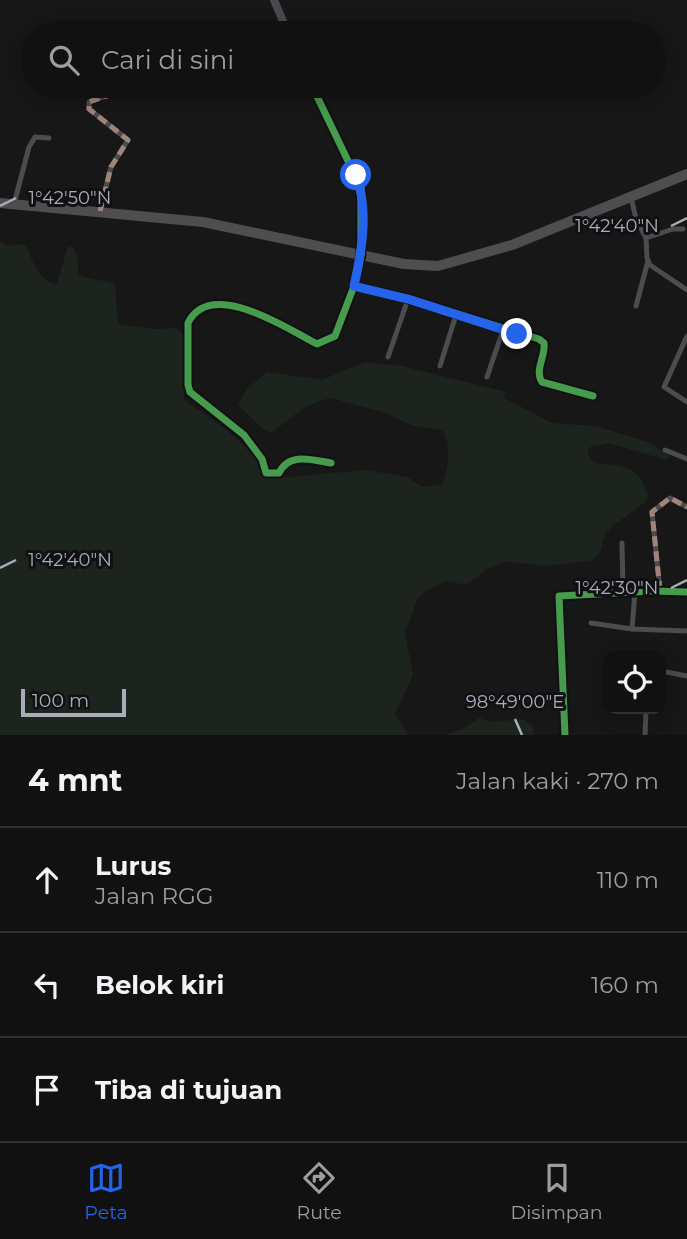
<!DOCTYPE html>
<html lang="id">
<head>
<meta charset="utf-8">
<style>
	body { margin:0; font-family:Montserrat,sans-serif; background:#1a1a1a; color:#f1f3f6 }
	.controls { position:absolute; right:21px; bottom:21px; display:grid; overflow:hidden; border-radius:14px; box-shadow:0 4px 18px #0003 }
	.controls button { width:63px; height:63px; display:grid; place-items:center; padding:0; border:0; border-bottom:2px solid #303131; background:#111; color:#f1f3f6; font:35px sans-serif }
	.scale { position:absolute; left:21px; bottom:18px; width:105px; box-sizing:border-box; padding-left:7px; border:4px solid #a8adb8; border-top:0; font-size:19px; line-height:24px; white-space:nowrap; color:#a8adb8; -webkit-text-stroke:5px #111113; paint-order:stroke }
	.stop { position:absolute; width:21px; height:21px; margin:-16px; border:5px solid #2563eb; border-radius:50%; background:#fff }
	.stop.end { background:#2563eb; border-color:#fff; box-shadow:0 2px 7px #0008 }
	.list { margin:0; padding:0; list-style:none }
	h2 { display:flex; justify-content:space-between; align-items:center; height:91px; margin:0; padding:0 28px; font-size:30px }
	h2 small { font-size:23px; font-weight:400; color:#9c9d9f }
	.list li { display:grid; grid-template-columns:46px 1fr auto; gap:21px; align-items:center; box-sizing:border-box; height:105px; padding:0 28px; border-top:2px solid #303131 }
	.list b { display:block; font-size:26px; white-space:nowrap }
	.list p { margin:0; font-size:23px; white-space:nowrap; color:#9c9d9f }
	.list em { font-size:23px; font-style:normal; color:#9c9d9f }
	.icon { flex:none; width:38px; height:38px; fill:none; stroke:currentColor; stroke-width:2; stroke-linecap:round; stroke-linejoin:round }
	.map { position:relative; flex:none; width:687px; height:735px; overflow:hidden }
	.search { position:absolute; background:#111; box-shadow:0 4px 18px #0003; left:21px; right:21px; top:21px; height:77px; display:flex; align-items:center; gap:18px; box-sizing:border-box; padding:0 24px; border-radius:38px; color:#9c9d9f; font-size:26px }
	.sheet { height:406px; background:#111 }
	nav { display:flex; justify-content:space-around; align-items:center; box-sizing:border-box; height:98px; border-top:2px solid #303131; background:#111; font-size:19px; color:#9c9d9f }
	nav a { display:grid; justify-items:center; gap:4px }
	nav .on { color:#2563eb }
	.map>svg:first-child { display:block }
</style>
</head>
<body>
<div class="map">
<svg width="687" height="735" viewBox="0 0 687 735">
	<rect width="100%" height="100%" fill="#171717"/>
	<g fill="#1d241e">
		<path d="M0,241L7,246L20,244L26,246C33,261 39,283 57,284L68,246L74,248L78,260V273C88,282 104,278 115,285L118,324L155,329L176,328L185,335L184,400C215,421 252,444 268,479L365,470L407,477L423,487L442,485C449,466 451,451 444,432L438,429L413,426L386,413L331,398L319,401L301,410L271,433L263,429L238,405L247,389L267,372L322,380L365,362L402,366L506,392L504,398L552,423L596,426L650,443L670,456L666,460L609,443L590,447L587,453L594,463C614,466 636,463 644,485C647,492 649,494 647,501L614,525L605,534L600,553L591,561L543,566L506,561L487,569L466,585L447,581L429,589L418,597L405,633L413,675L395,714L409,735H0Z"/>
		<path d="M479,718L491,722L523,719L533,727V735H445L461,730Z"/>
	</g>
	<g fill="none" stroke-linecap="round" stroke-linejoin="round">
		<g stroke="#4b4c50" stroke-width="5">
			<path d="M214,86L223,87"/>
			<path d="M631,197L636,219L646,238L647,258L650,265L687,290"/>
			<path d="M14,204L29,147L35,137L49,138"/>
			<path d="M100,211L111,167L128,140L89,109V102L136,86"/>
			<path d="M646,238L673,229H683"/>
			<path d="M354,286L408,299L539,339L544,343C546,356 534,370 542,382L593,396"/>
			<path d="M636,306L648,261"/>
			<path d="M687,336L664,387L687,402"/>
			<path d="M388,357L408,299"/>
			<path d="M440,366L456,315"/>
			<path d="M487,377L503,330"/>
			<path d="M665,450L687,459"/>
			<path d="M331,463C312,460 289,452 279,473H266C256,430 215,421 190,392L188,385V323C210,277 288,329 317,344L335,336L354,286L361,255"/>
			<path d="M622,543L623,593"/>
			<path d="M660,591L652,512L670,498L687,507"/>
			<path d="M591,623L632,629L687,631"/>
			<path d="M632,629L635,592"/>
			<path d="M661,671L687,676"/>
			<path d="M565,735L559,596L653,591L687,592"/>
			<path d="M645,735L646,709"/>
		</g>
		<g stroke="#4a4a4e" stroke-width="8">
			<path d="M274,0L288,33"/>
			<path d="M312,86L361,188V255"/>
		</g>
		<path stroke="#4e4e51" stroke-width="10" d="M0,203L203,222L404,264L438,266L512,245L687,174"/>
		<g stroke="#a18479" stroke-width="5" stroke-dasharray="10 5" stroke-linecap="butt">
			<path d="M214,86L223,87"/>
			<path d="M100,211L111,167L128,140L89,109V102L136,86"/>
			<path d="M660,591L652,512L670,498L687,507"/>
		</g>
		<g stroke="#111113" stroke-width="11">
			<g id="cycleway">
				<path d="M312,86L361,188V255L354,286L335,336L317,344C288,329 210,277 188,323V385L190,392L244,435L262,459L266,473H279C289,452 312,460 331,463"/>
				<path d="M354,286L408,299L539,339L544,343C546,356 534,370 542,382L593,396"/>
				<path d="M565,735L559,596L653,591L687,592"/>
			</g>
		</g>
		<use href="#cycleway" stroke="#469c4c" stroke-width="7"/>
	</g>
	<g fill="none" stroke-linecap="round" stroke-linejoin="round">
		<path stroke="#2563eb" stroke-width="9" d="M356,175C369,210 362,251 354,286L408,299L517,334"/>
	</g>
	<path fill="none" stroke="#a8adb8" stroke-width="2.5" d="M0,206L16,198M671,226L687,218M0,568L16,560M671,588L687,580M515,719L522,735"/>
	<g font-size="18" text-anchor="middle" fill="#a8adb8" stroke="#111113" stroke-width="6" stroke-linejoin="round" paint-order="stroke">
		<text x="70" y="204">1°42'50"N</text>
		<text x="617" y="232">1°42'40"N</text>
		<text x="70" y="566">1°42'40"N</text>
		<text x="617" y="594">1°42'30"N</text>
		<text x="515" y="708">98°49'00"E</text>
	</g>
</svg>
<div class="controls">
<button><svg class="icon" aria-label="locate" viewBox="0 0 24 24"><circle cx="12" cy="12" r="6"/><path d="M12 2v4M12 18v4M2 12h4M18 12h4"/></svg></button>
</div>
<div class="scale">100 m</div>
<div class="stop" style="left:356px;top:175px"></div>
<div class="stop end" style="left:517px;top:334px"></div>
<div class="search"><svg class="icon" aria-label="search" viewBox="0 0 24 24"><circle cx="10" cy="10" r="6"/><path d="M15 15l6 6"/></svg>Cari di sini</div>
</div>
<section class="sheet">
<h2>4 mnt<small>Jalan kaki · 270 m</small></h2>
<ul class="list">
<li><svg class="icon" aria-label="ahead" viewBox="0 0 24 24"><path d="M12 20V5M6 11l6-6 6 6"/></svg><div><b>Lurus</b><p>Jalan RGG</p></div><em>110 m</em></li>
<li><svg class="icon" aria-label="left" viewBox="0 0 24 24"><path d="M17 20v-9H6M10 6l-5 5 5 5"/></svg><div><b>Belok kiri</b></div><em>160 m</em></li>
<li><svg class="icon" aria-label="arrive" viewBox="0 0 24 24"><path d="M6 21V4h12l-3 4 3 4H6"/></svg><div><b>Tiba di tujuan</b></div></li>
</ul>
</section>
<nav>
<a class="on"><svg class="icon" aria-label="map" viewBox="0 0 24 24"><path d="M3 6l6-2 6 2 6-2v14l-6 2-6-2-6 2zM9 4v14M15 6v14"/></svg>Peta</a>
<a><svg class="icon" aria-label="directions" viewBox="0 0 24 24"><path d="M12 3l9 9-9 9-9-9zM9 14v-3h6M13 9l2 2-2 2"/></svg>Rute</a>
<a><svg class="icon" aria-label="saved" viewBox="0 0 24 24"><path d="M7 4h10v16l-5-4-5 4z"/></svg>Disimpan</a>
</nav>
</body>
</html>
